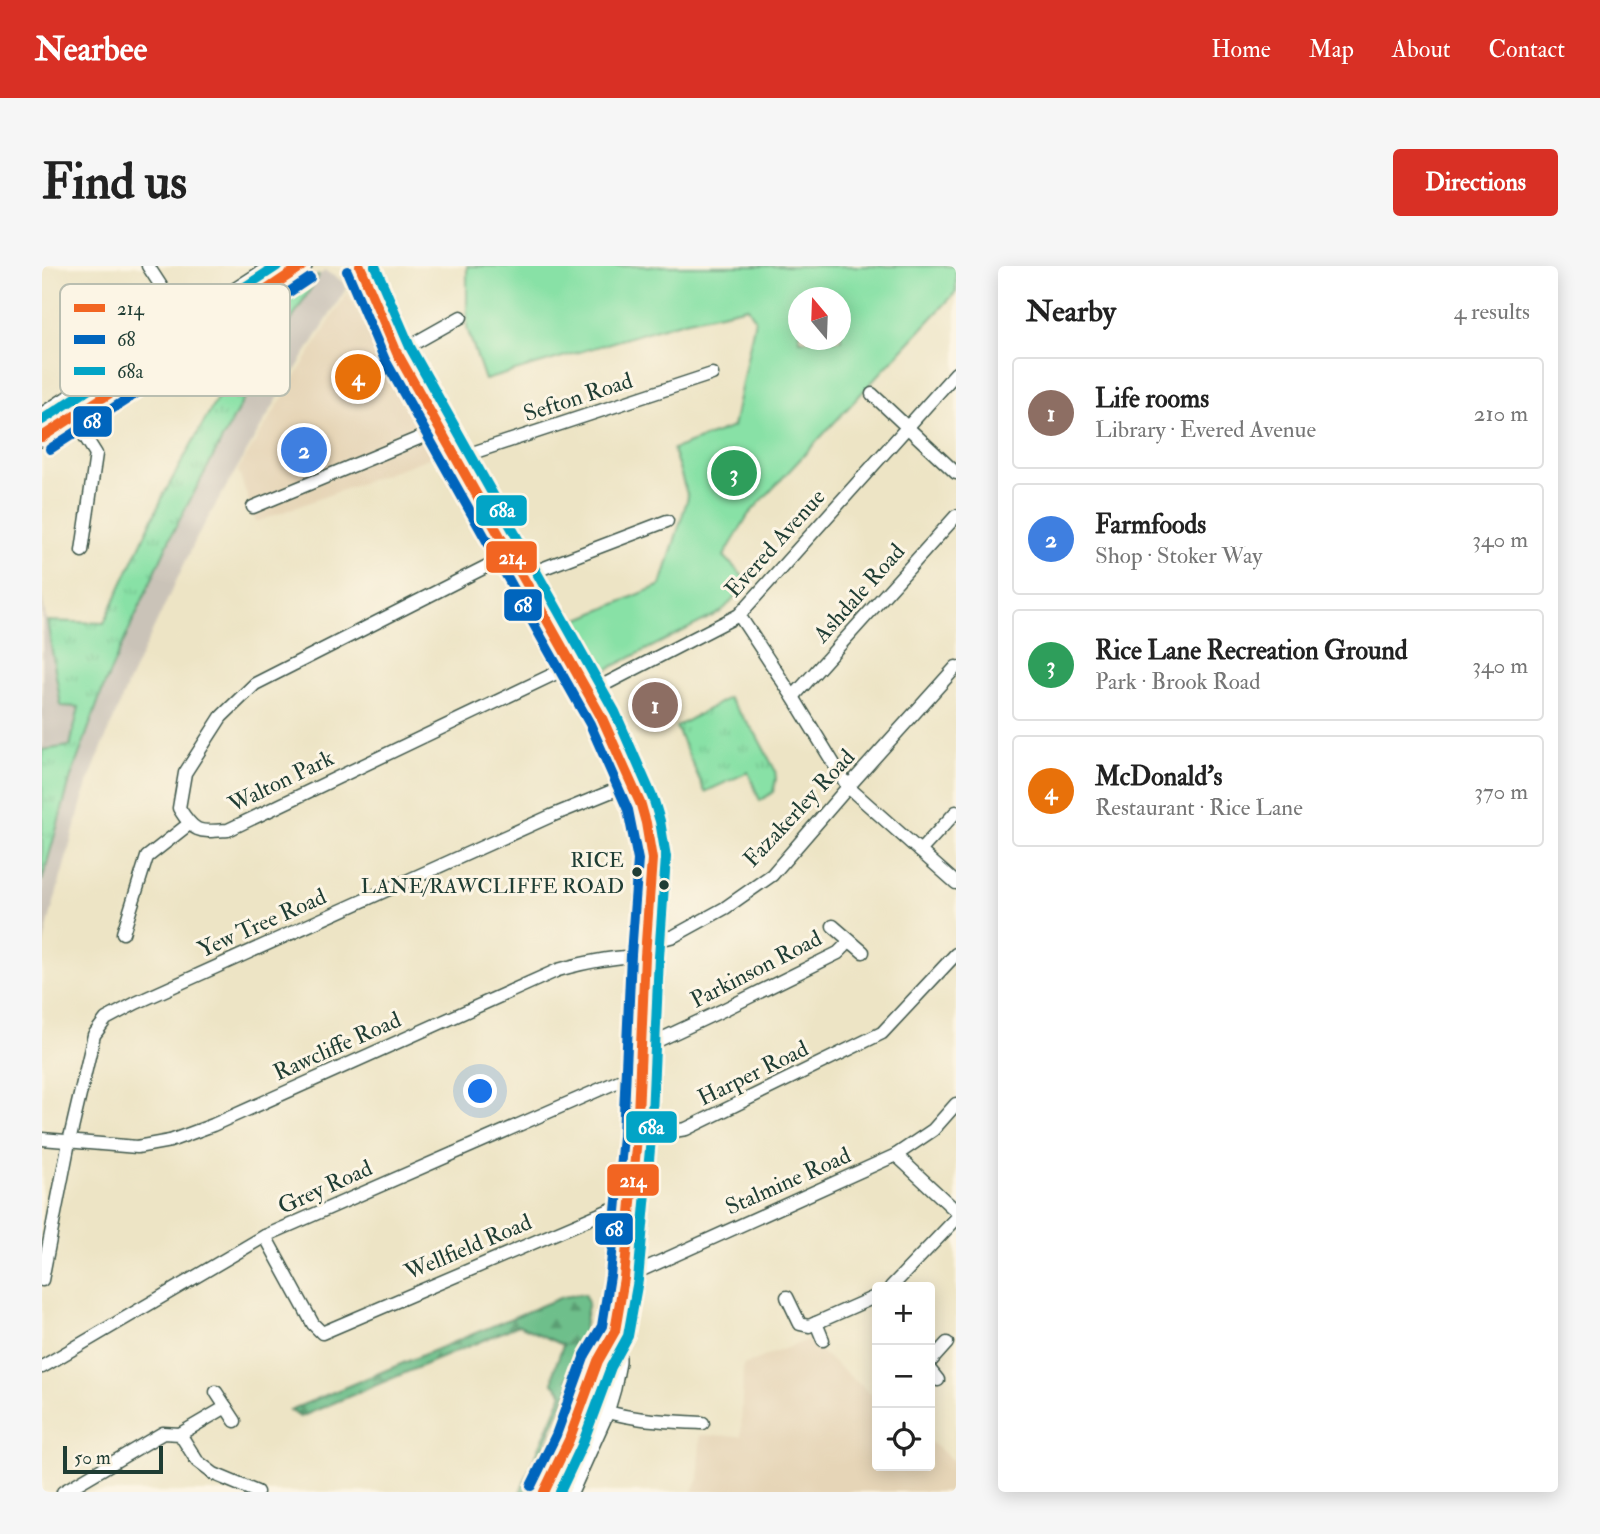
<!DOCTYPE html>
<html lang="en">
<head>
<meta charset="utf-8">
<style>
	body { margin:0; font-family:"IM FELL Double Pica",serif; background:#f6f6f6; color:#222 }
	.controls { position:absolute; right:21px; bottom:21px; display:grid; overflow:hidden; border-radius:7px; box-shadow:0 4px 18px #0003 }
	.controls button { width:63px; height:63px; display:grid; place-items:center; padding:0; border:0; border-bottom:2px solid #e0e0e0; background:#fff; color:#222; font:35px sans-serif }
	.compass { position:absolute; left:746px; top:21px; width:63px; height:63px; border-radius:50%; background:#fff; box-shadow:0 4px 18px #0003; rotate:341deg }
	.scale { position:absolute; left:21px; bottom:18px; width:100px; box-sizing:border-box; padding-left:7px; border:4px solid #1f3d34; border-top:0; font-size:19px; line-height:24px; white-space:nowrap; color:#1f3d34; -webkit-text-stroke:5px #fcf5e5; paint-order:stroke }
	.you { position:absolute; left:439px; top:826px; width:24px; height:24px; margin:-18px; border:5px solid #fff; border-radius:50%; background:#1a73e8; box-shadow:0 0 0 10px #1a73e833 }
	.badge { display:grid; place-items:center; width:46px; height:46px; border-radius:50%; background:#d93025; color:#fff; font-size:23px; font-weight:700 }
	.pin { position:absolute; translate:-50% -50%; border:4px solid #fff; box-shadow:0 2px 7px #0006 }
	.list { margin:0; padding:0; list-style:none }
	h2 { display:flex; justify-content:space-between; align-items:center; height:91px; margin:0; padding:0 28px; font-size:30px }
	h2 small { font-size:23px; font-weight:400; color:#767676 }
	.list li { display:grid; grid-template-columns:46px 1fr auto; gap:21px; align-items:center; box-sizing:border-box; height:112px; margin:0 14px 14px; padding:0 14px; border:2px solid #e0e0e0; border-radius:7px }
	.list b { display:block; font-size:26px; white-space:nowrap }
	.list p { margin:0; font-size:23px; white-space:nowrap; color:#767676 }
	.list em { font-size:23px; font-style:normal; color:#767676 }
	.icon { flex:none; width:38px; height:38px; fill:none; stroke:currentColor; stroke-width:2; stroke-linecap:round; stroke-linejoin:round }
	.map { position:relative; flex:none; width:914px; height:1226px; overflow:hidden; border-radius:7px }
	header { display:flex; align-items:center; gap:42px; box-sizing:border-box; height:98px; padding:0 35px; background:#d93025; color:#fff }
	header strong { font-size:33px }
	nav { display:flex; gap:38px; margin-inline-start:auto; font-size:24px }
	.intro { display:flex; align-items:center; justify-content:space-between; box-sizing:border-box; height:168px; padding:0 42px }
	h1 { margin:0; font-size:49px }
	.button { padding:18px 32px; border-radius:7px; background:#d93025; color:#fff; font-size:24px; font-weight:700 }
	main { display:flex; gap:42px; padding:0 42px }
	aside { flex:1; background:#fff; border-radius:7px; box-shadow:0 4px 18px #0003 }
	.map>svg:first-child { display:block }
</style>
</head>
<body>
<header>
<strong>Nearbee</strong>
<nav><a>Home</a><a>Map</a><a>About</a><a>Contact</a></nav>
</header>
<div class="intro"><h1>Find us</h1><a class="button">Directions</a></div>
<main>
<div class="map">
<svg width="914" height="1226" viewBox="0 0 914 1226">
	<defs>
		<pattern id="grass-tufts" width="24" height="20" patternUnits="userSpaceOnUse" patternTransform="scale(1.75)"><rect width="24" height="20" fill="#88e1a6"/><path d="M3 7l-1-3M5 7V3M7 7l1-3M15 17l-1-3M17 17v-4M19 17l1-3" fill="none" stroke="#75c290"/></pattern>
		<pattern id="forest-firs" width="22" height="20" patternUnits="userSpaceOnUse" patternTransform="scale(1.75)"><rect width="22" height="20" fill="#6ebf8b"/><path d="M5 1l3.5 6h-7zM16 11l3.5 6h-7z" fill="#5a9c72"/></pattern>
	</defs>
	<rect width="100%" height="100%" fill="#fcf5e5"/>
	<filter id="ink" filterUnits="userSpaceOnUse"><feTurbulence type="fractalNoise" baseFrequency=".0143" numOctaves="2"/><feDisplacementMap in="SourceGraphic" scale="14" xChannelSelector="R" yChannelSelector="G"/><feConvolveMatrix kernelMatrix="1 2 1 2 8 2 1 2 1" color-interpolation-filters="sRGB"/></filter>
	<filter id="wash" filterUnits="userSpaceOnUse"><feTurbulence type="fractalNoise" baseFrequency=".00686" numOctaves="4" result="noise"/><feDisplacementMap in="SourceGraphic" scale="28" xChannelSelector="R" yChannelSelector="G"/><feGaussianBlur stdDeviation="1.57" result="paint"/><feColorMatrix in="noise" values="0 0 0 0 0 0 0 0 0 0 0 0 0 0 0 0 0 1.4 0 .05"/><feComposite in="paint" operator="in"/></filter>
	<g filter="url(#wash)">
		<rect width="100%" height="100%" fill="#ede4c5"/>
		<g fill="#e6d5b7">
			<path d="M305,27L374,151L392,190L214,256L196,204Z"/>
			<path d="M765,1074L835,1133V1200H888V1176L914,1197V1226H650L657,1213L658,1169L699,1170L701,1099Z"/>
		</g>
		<g fill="#cac3b8">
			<path d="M283,5L300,15L304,23L233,137L155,271L87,415L44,521L8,651L0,686V615L29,511L62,420L130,268L206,125L277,9Z"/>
			<path d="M0,328L18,439L37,441L28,481L0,484Z"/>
		</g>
		<g fill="url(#grass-tufts)" stroke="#548f6d" stroke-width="2">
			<path d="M277,9L206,125L130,268L62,420L29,511L0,615V484L28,480L37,441L19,440L5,355L62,357L122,228L204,80L192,61Z"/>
			<path d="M686,432L714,468L733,504L734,513L731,526L718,535L706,506L663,526L634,461Z"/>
		</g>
		<path fill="url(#forest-firs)" stroke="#467e60" stroke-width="2" d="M542,1028L546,1037L542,1062L543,1085L483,1226H478L521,1127L511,1117L512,1104L521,1079L477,1059L258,1151L248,1144L520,1031Z"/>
		<path fill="#88e1a6" stroke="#548f6d" stroke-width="2" fill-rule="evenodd" d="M425,0H914V26L706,249L682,290L707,317L679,346L556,408L528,357L619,319L646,231L631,183L691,161L713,53L706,41L642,55L443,114L425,62ZM757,32H799V74H757Z"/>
	</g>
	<g filter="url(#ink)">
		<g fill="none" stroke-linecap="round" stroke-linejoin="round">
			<g stroke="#3e564a" stroke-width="15">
				<g id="minor">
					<path d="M106,0L147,63"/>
					<path d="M355,87L419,51"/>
					<path d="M830,128L914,207"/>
					<path d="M30,150L54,188L40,285"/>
					<path d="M415,192L670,108"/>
					<path d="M211,241L399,163"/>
					<path d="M469,288L213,418L179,451L143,507L137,542C153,568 157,566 186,564L531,399"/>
					<path d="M481,310L625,255"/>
					<path d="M697,349L751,431L806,521L914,617"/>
					<path d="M546,427L697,349L914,107"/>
					<path d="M751,431L914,250"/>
					<path d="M878,585L914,546"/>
					<path d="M791,660L821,686"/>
					<path d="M81,667L105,591L147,558"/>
					<path d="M605,673H621L632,670L683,642L730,609L806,521L914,401"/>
					<path d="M598,783L681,744L796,687L808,675"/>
					<path d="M595,871L644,863L840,767L914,688"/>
					<path d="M0,873L95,881L128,875L171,859L516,704C544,696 574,690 603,690"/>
					<path d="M854,889L914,945"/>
					<path d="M223,970L271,1058L280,1067L577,940L590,937"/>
					<path d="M582,1012L854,889L891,864L914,838"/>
					<path d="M0,1014L27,876L52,769L64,753L94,737L509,550L590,517"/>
					<path d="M849,1021L914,953"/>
					<path d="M745,1031L758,1058L767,1060L835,1030"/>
					<path d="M774,1057L781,1074"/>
					<path d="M888,1096L905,1077"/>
					<path d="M0,1101L223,970L577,815L597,813"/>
					<path d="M888,1104L896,1114"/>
					<path d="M174,1126L193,1155"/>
					<path d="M541,1138C582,1154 617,1155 661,1157"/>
					<path d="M138,1168L184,1141"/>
					<path d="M21,1226L121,1167L138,1168L155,1195L172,1208L215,1226"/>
				</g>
			</g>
			<g stroke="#3e564a" stroke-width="22">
				<g id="primary">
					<path d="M0,152L235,0"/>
					<path d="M0,171L153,72L260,0"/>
				</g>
			</g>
			<g stroke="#3e564a" stroke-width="24">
				<g id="trunk">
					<path d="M318,0L355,87L481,310L560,452L575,484L599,539L604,557L610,593L603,690L595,871L582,1012L573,1065V1096L568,1122L561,1146L525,1226"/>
					<path d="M502,1226L527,1174L556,1095L572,1067"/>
				</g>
			</g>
			<use href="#minor" stroke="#fff" stroke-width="12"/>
			<use href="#primary" stroke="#fff" stroke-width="19"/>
			<use href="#trunk" stroke="#fff" stroke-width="21"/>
			<g stroke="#fcf5e5" stroke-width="16">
				<g id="bus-1">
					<path d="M318,0L355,87L560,452L599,539L604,557L610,593L603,690L595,871L582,1012L573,1065L556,1095L527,1174L502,1226"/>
					<path d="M0,171L153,72L260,0"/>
				</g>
			</g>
			<g stroke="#fcf5e5" stroke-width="16">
				<g id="bus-2">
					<path d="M305,5L343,94L548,458L586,544L596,594L589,689L581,870L568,1010L560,1060L543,1089L514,1169L489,1220"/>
					<path d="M8,183L161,84L268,12"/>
				</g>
			</g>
			<g stroke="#fcf5e5" stroke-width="16">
				<g id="bus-3">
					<path d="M333,0L368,81L573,446L612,535L618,555L624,591L617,691L609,872L596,1014L586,1070L569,1101L540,1179L518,1226"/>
					<path d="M0,154L235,0"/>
				</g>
			</g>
			<use href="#bus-1" stroke="#f26522" stroke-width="10"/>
			<use href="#bus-2" stroke="#0065bd" stroke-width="10"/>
			<use href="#bus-3" stroke="#02a4c6" stroke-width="10"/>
		</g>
	</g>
	<g fill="#1f3d34" stroke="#fcf5e5" stroke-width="2.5">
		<circle cx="595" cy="606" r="6"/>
		<circle cx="622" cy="619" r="6"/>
	</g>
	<g text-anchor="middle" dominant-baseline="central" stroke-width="6" stroke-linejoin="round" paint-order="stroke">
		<g font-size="21" fill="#1f3d34" stroke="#fcf5e5" text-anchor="end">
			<text x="582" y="594">RICE<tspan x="582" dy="26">LANE/RAWCLIFFE ROAD</tspan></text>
		</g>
		<g font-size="23" fill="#1f3d34" stroke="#fcf5e5">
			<text transform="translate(536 131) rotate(-18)">Sefton Road</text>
			<text transform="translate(733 277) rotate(-48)">Evered Avenue</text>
			<text transform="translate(817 327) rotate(-48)">Ashdale Road</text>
			<text transform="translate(239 515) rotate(-26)">Walton Park</text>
			<text transform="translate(757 542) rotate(-47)">Fazakerley Road</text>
			<text transform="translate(220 657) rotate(-24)">Yew Tree Road</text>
			<text transform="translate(714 703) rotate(-27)">Parkinson Road</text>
			<text transform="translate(295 780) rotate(-24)">Rawcliffe Road</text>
			<text transform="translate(711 807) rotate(-26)">Harper Road</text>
			<text transform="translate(746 915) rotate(-24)">Stalmine Road</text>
			<text transform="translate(283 921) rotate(-24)">Grey Road</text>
			<text transform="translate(426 981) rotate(-23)">Wellfield Road</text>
		</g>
	</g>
	<rect x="18" y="18" width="230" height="112" rx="10" fill="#fcf5e5" stroke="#babeb0" stroke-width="2"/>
	<rect x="32" y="38" width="31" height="8" fill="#f26522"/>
	<rect x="32" y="69" width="31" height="9" fill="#0065bd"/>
	<rect x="32" y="101" width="31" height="8" fill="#02a4c6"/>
	<g font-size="19" fill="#1f3d34">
		<text x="75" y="49">214</text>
		<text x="75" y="80">68</text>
		<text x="75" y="112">68a</text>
	</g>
	<g stroke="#fcf5e5" stroke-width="2.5">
		<rect x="30" y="139" width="41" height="33" rx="7" fill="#0065bd"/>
		<rect x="433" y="228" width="53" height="33" rx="7" fill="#02a4c6"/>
		<rect x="443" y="274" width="53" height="34" rx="7" fill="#f26522"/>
		<rect x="461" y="322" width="40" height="34" rx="7" fill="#0065bd"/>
		<rect x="583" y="844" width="53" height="34" rx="7" fill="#02a4c6"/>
		<rect x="564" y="897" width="54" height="34" rx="7" fill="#f26522"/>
		<rect x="552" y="946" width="40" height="34" rx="7" fill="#0065bd"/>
	</g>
	<g font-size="19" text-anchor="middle" font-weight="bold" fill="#fff">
		<text x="50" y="162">68</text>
		<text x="460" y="251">68a</text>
		<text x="470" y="298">214</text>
		<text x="481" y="346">68</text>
		<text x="609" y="868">68a</text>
		<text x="591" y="921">214</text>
		<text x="572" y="970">68</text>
	</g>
</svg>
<div class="controls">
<button>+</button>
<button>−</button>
<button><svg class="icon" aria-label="locate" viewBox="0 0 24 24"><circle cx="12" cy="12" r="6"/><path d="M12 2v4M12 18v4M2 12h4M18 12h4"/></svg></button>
</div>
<svg class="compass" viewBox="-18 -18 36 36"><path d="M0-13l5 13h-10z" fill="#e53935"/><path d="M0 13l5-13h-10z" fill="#767676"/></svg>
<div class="scale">50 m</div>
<div class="you"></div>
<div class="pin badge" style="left:613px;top:439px;background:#8d6e63">1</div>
<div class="pin badge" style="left:262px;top:184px;background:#3f7fe0">2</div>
<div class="pin badge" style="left:692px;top:207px;background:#2e9e5b">3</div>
<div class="pin badge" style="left:316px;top:111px;background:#e8710a">4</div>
</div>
<aside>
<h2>Nearby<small>4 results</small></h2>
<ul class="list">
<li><span class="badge" style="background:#8d6e63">1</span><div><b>Life rooms</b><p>Library · Evered Avenue</p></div><em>210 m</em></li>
<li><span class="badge" style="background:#3f7fe0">2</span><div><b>Farmfoods</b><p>Shop · Stoker Way</p></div><em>340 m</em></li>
<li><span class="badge" style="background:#2e9e5b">3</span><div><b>Rice Lane Recreation Ground</b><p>Park · Brook Road</p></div><em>340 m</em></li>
<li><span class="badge" style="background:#e8710a">4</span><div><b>McDonald's</b><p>Restaurant · Rice Lane</p></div><em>370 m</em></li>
</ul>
</aside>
</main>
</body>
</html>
